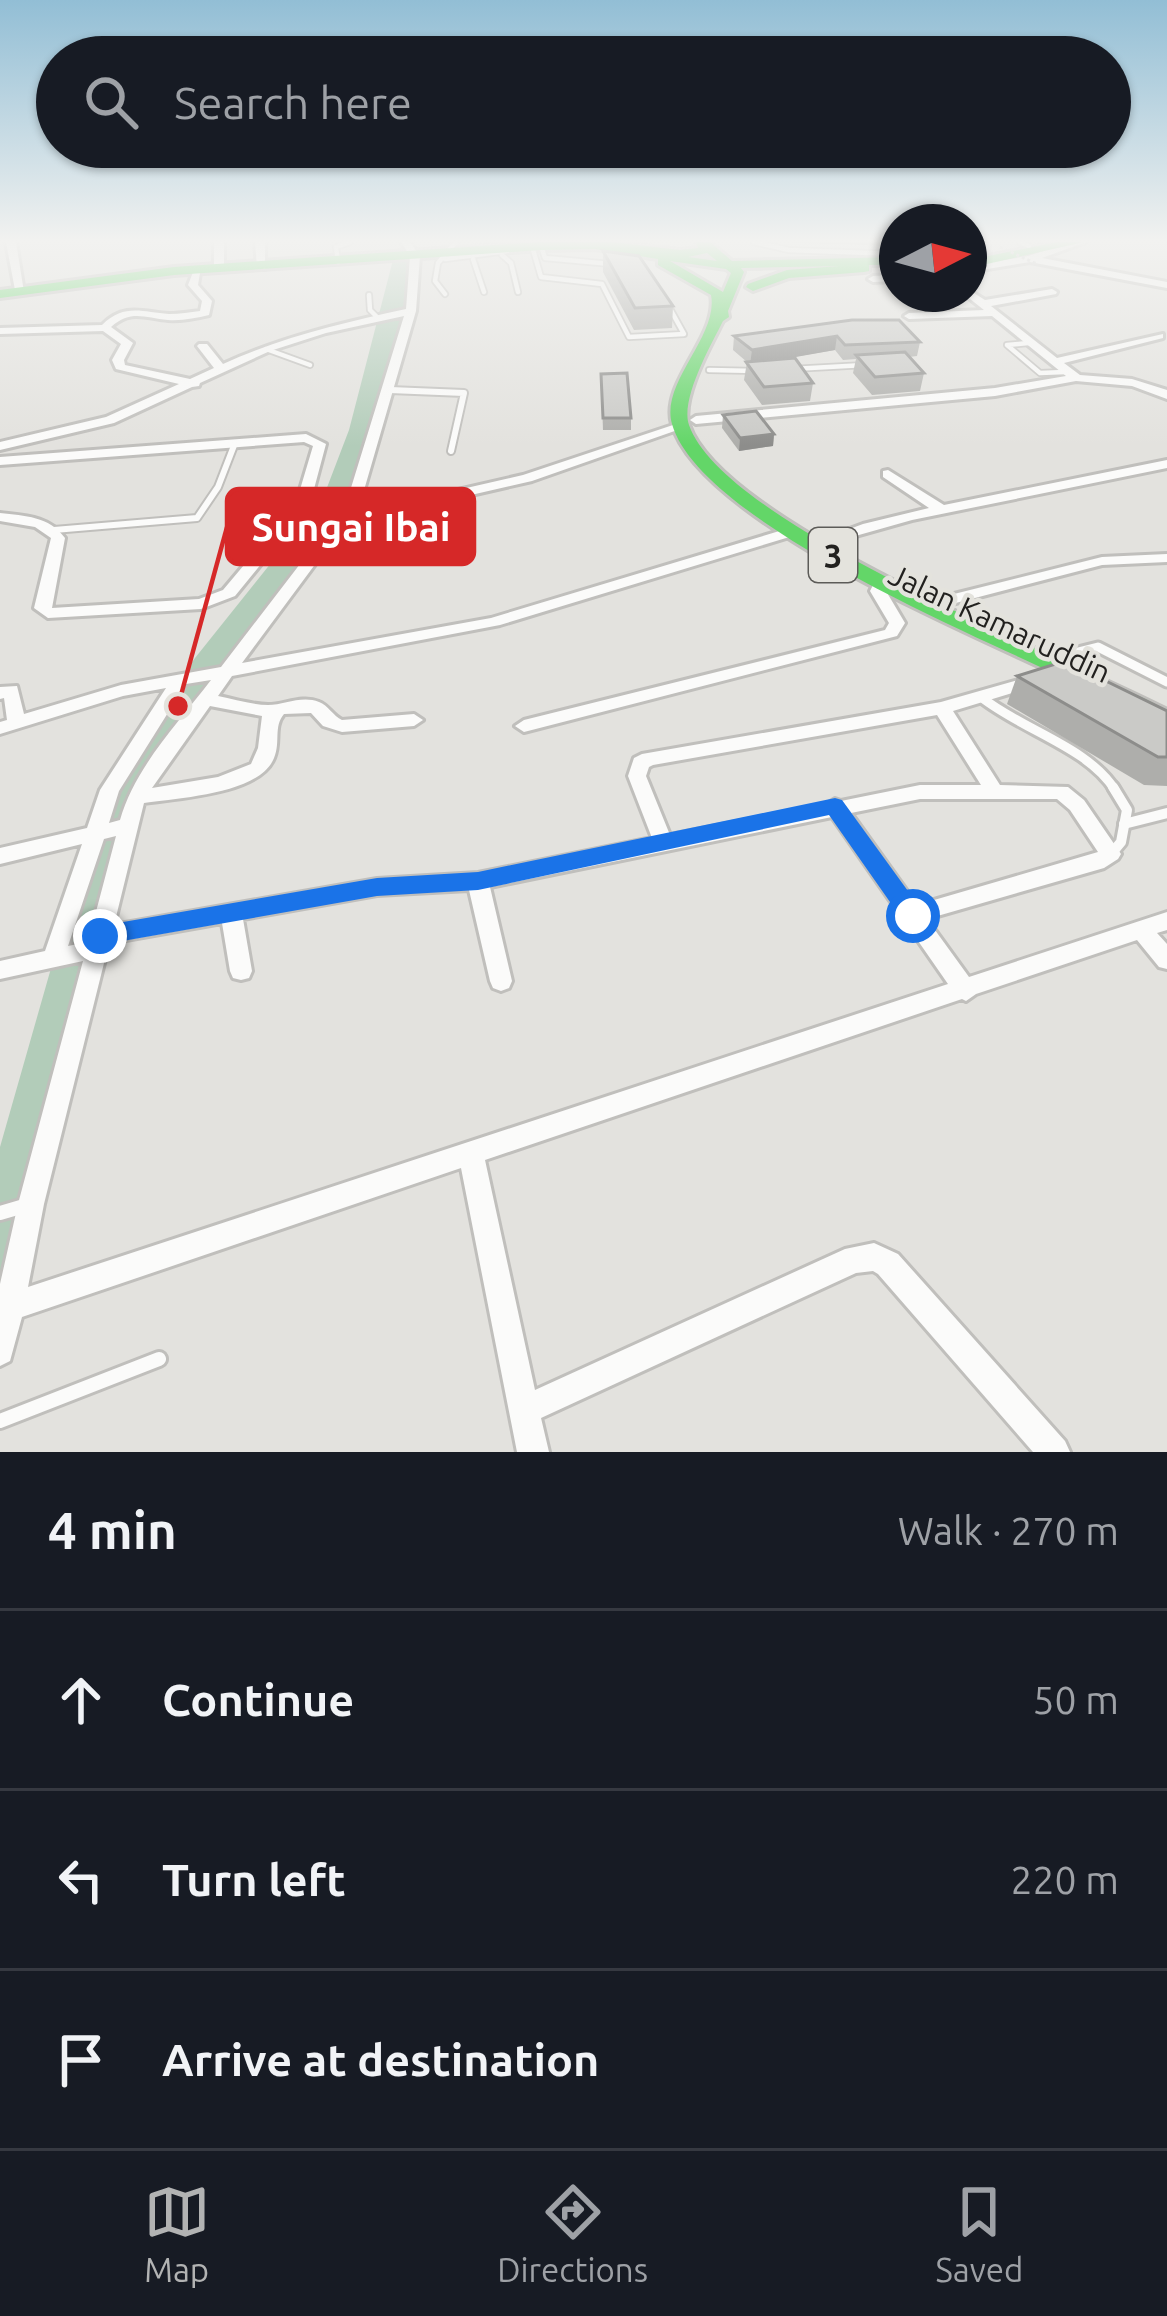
<!DOCTYPE html>
<html lang="en">
<head>
<meta charset="utf-8">
<style>
	body { margin:0; font-family:Ubuntu,sans-serif; background:#20242c; color:#f1f3f6 }
	.compass { position:absolute; left:879px; top:204px; width:108px; height:108px; border-radius:50%; background:#171b24; box-shadow:0 3px 9px #0004; rotate:84deg }
	.stop { position:absolute; width:36px; height:36px; margin:-27px; border:9px solid #1a73e8; border-radius:50%; background:#fff }
	.stop.end { background:#1a73e8; border-color:#fff; box-shadow:0 3px 12px #0008 }
	.list { margin:0; padding:0; list-style:none }
	h2 { display:flex; justify-content:space-between; align-items:center; height:156px; margin:0; padding:0 48px; font-size:51px }
	h2 small { font-size:39px; font-weight:400; color:#9ea1a6 }
	.list li { display:grid; grid-template-columns:78px 1fr auto; gap:36px; align-items:center; box-sizing:border-box; height:180px; padding:0 48px; border-top:3px solid #363941 }
	.list b { display:block; font-size:45px; white-space:nowrap }
	.list em { font-size:39px; font-style:normal; color:#9ea1a6 }
	.icon { flex:none; width:66px; height:66px; fill:none; stroke:currentColor; stroke-width:2; stroke-linecap:round; stroke-linejoin:round }
	.map { position:relative; flex:none; width:1167px; height:1452px; overflow:hidden }
	.search { position:absolute; background:#171b24; box-shadow:0 3px 9px #0004; left:36px; right:36px; top:36px; height:132px; display:flex; align-items:center; gap:30px; box-sizing:border-box; padding:0 42px; border-radius:66px; color:#9ea1a6; font-size:45px }
	.sheet { height:696px; background:#171b24 }
	nav { display:flex; justify-content:space-around; align-items:center; box-sizing:border-box; height:168px; border-top:3px solid #363941; background:#171b24; font-size:33px; color:#9ea1a6 }
	nav a { display:grid; justify-items:center; gap:6px }
	nav .on { color:#b2b3b3 }
	.map>svg:first-child { display:block }
</style>
</head>
<body>
<div class="map">
<svg width="1167" height="1452" viewBox="0 0 1167 1452">
	<rect width="100%" height="100%" fill="#e3e2de"/>
	<g fill="none" stroke-linecap="round" stroke-linejoin="round">
		<path fill="#b2ccb9" fill-rule="evenodd" d="M394,256L411,260L406,303L375,430L350,500L219,672L139,795L27,1244L19,1263L0,1271V1147L101,793L195,658L323,498L349,430Z"/>
		<g stroke="#c0bfbc" stroke-width="8">
			<g id="lane-far4">
				<path d="M754,242L789,250L897,254"/>
				<path d="M1020,242L1029,246"/>
				<path d="M532,246L541,277L602,284L629,337L684,334L668,305"/>
				<path d="M541,246L545,258L611,264"/>
				<path d="M502,255L511,263L518,292"/>
				<path d="M445,259L507,251"/>
				<path d="M473,259L484,292"/>
				<path d="M338,262L336,247L350,242"/>
				<path d="M445,294L435,281L438,263L456,242"/>
				<path d="M369,295L370,310L377,317"/>
				<path d="M1028,343L1007,345L1040,373L1065,372"/>
				<path d="M266,349L310,365"/>
				<path d="M792,369L865,365"/>
				<path d="M709,370L757,371"/>
			</g>
		</g>
		<g stroke="#c0bfbc" stroke-width="10">
			<g id="lane-far3">
				<path d="M390,390L464,393L451,451"/>
				<path d="M54,530L197,518L218,487L235,443"/>
			</g>
		</g>
		<g stroke="#c0bfbc" stroke-width="15">
			<g id="lane-far2">
				<path d="M1066,655L1098,647L1167,682"/>
				<path d="M981,697C1024,731 1088,747 1115,790"/>
			</g>
		</g>
		<g stroke="#c0bfbc" stroke-width="16">
			<g id="lane-far1">
				<path d="M1124,824L1167,813"/>
				<path d="M1111,854L1121,842L1127,810L1113,787"/>
			</g>
		</g>
		<g stroke="#c0bfbc" stroke-width="20">
			<g id="lane">
				<path d="M0,1213L24,1206"/>
				<path d="M0,1421L159,1359"/>
			</g>
		</g>
		<g stroke="#c0bfbc" stroke-width="6">
			<g id="street">
				<path d="M6,242H16L24,292L15,290Z"/>
				<path d="M214,242H224V268L219,271L214,268Z"/>
				<path d="M255,242H265V269L257,267Z"/>
				<path d="M401,242H410L420,256L416,311L360,504L353,514L523,475L676,424L686,427L532,481L345,524L242,663L491,618L786,529H796L798,532L796,535L500,625L232,676L218,696C234,699 252,705 268,705C284,705 302,695 319,702C328,705 333,716 342,720L414,714L423,720L414,726L342,732L323,726L311,713L284,714C273,727 281,742 274,758C260,794 178,798 144,803L114,925L377,879L478,873L652,838L628,776L634,758L642,754L941,702L1036,675L1042,676L1045,680L1042,684L953,711L1000,785L1068,787L1084,800L1121,854L1118,859L1104,868L927,919L969,977L1167,912V930L1157,933L1167,944V969L1159,967L1137,940L976,994L966,1001L962,999L485,1160L535,1390L845,1249L874,1243L898,1254L1065,1441L1070,1452H1033L878,1274L873,1271L856,1273L541,1418L549,1452H517L461,1168L22,1317L10,1361L0,1366V1284L18,1204L83,961L0,979V961L45,951L82,844L0,864V848L87,828L100,790L166,688L123,696L0,734V722L7,720L4,698L0,699V687L17,686L24,714L121,685L221,667L346,504L404,316L326,333L270,351L200,383L199,386L192,387L114,423L0,450V442L106,417L179,384L116,369L112,360L121,344L103,331L0,334V328L102,325C124,303 142,312 169,314C180,314 190,312 200,311L202,301L188,285L195,267H201L198,285L212,301L209,315C196,318 182,321 168,320C145,318 131,309 111,327L133,343L124,360L125,365L190,379L214,368L197,346L199,344H207L223,364C282,337 342,323 406,309L410,256ZM211,680C179,722 135,767 120,820L109,823L119,791L186,684ZM210,706L262,716L258,748L251,764L218,777L152,788ZM937,715L981,785H920L841,801L835,799L827,804L670,835L646,776L649,767L653,765ZM920,799H1057L1070,810L1098,852L917,905L851,813ZM832,817L948,984L28,1287L44,1204L109,943L222,923L230,971L233,978L241,980L249,978L252,971L243,919L377,895L469,890L490,981L493,988L501,991L509,988L512,981L490,887ZM116,836L88,942L68,946L104,839Z"/>
				<path d="M1071,242H1086L1042,258L1167,282V288L1030,262L969,272V266L1028,256Z"/>
				<path d="M897,275V281L873,282L868,279L873,276Z"/>
				<path d="M1052,289L1057,292L1056,294L991,306L1057,358L1163,334V338L1064,363L1080,375L1132,379L1167,390V399L1132,386L1076,381L995,396L696,424L690,420L696,416L995,388L1066,376L992,316L909,319L904,316L909,313L984,310L965,295L969,294V290L985,300Z"/>
				<path d="M306,434L326,444L310,504L235,596L201,609L48,618L34,608L51,538L35,527L0,521V513C25,516 49,516 65,538L52,608L199,599L223,590L296,503L313,446L304,442L0,465V457Z"/>
				<path d="M1167,460V468L912,520L827,544L820,540L863,524L929,508L883,477V471L888,470L944,505Z"/>
				<path d="M1167,554V562L1102,565L948,605L940,600L942,597L1102,557Z"/>
				<path d="M882,575L890,580L886,591L905,623L897,636L524,732L515,726L524,720L885,630L889,623L870,591L877,577Z"/>
			</g>
		</g>
		<g stroke="#c0bfbc" stroke-width="6">
			<g id="fast">
				<path d="M538,242H612L680,250L698,248L696,242H710L732,261L897,257V265H869V271L864,272L789,278L753,291L746,287L748,284L787,270L839,266L741,268L744,272L728,311L729,317L723,321C711,345 680,399 689,425C724,526 1066,657 1167,710V728C1130,717 1087,689 1051,672C963,630 699,519 672,424C660,382 719,336 711,295L658,265V259L595,249L541,250L174,275L0,298V290L174,267ZM707,253L717,261L688,257ZM670,261L726,269L731,273L723,292Z"/>
				<path d="M1057,242H1084L969,268V260Z"/>
			</g>
		</g>
		<use href="#lane-far4" stroke="#fbfbfa" stroke-width="4.5"/>
		<use href="#lane-far3" stroke="#fbfbfa" stroke-width="6"/>
		<use href="#lane-far2" stroke="#fbfbfa" stroke-width="9"/>
		<use href="#lane-far1" stroke="#fbfbfa" stroke-width="10"/>
		<use href="#lane" stroke="#fbfbfa" stroke-width="14"/>
		<use href="#street" fill="#fbfbfa" fill-rule="evenodd"/>
		<use href="#fast" fill="#63d668" fill-rule="evenodd"/>
		<path stroke="#c2c2c1" stroke-width="3" stroke-dasharray="3 3" stroke-linecap="butt" d="M1000,247L1037,264"/>
	</g>
	<g fill="#aeaeab">
		<path d="M793,242H897V246L799,243Z"/>
		<path d="M603,251L673,306L672,328L634,330L603,272Z"/>
		<path d="M899,320L920,342L917,356L909,357L924,373L920,391L872,395L853,373L856,359L843,360L835,350L781,359L813,383L810,401L762,405L744,380L747,362L733,350L734,336Z"/>
		<path d="M601,374L631,418V430H603Z"/>
		<path d="M723,415L774,434L773,446L739,451L722,428Z"/>
		<path d="M1017,676L1167,711V786L1144,785L1007,704Z"/>
	</g>
	<g fill="#8d8d8b">
		<path d="M837,336L835,350L750,365L752,350Z"/>
		<path d="M774,434L773,446L739,451L740,438Z"/>
	</g>
	<g fill="#cacac7" stroke="#8d8d8b" stroke-width="3">
		<path d="M603,251L639,256L673,306L635,308Z"/>
		<path d="M852,320H899L920,342L845,345L837,336L752,350L734,336Z"/>
		<path d="M905,352L924,373L875,377L856,355Z"/>
		<path d="M795,358L813,383L764,387L746,362Z"/>
		<path d="M627,373L631,418H603L601,374Z"/>
		<path d="M756,411L774,434L740,438L723,415Z"/>
		<path d="M1065,661L1167,711V757H1158L1017,676Z"/>
	</g>
	<linearGradient id="sky" x2="0" y2="1"><stop stop-color="#92bed5"/><stop offset="0.54" stop-color="#f2f2f0"/><stop offset="1" stop-color="#f2f2f0" stop-opacity="0"/></linearGradient>
	<rect width="1167" height="446" fill="url(#sky)"/>
	<path fill="#1a73e8" d="M835,798L842,800L921,909V922H904L829,815L478,890L377,896L100,945L88,936L100,926L377,878L478,872Z"/>
	<g text-anchor="middle" dominant-baseline="central" stroke-width="9" stroke-linejoin="round" paint-order="stroke">
		<g font-size="30" fill="#22211f" stroke="#e4e3dd">
			<text transform="translate(1000 623) rotate(25)">Jalan Kamaruddin</text>
		</g>
		<rect fill="#e4e3dd" stroke="#5c5b58" stroke-width="3" x="809" y="528" width="48" height="54" rx="9"/>
		<g font-size="33" font-weight="bold" fill="#22211f">
			<text x="833" y="555">3</text>
		</g>
	</g>
	<path fill="none" stroke="#d62828" stroke-width="4.5" d="M178 706L227 527"/>
	<circle fill="#d62828" stroke="#e4e3dd" stroke-width="4.5" cx="178" cy="706" r="12"/>
	<rect fill="#d62828" stroke="#d62828" stroke-width="4.5" x="227" y="489" width="247" height="75" rx="12"/>
	<g font-size="39" text-anchor="middle" font-weight="bold" fill="#fff">
		<text x="351" y="541">Sungai Ibai</text>
	</g>
</svg>
<svg class="compass" viewBox="-18 -18 36 36"><path d="M0-13l5 13h-10z" fill="#e53935"/><path d="M0 13l5-13h-10z" fill="#9ea1a6"/></svg>
<div class="stop" style="left:913px;top:916px"></div>
<div class="stop end" style="left:100px;top:936px"></div>
<div class="search"><svg class="icon" aria-label="search" viewBox="0 0 24 24"><circle cx="10" cy="10" r="6"/><path d="M15 15l6 6"/></svg>Search here</div>
</div>
<section class="sheet">
<h2>4 min<small>Walk · 270 m</small></h2>
<ul class="list">
<li><svg class="icon" aria-label="ahead" viewBox="0 0 24 24"><path d="M12 20V5M6 11l6-6 6 6"/></svg><div><b>Continue</b></div><em>50 m</em></li>
<li><svg class="icon" aria-label="left" viewBox="0 0 24 24"><path d="M17 20v-9H6M10 6l-5 5 5 5"/></svg><div><b>Turn left</b></div><em>220 m</em></li>
<li><svg class="icon" aria-label="arrive" viewBox="0 0 24 24"><path d="M6 21V4h12l-3 4 3 4H6"/></svg><div><b>Arrive at destination</b></div></li>
</ul>
</section>
<nav>
<a class="on"><svg class="icon" aria-label="map" viewBox="0 0 24 24"><path d="M3 6l6-2 6 2 6-2v14l-6 2-6-2-6 2zM9 4v14M15 6v14"/></svg>Map</a>
<a><svg class="icon" aria-label="directions" viewBox="0 0 24 24"><path d="M12 3l9 9-9 9-9-9zM9 14v-3h6M13 9l2 2-2 2"/></svg>Directions</a>
<a><svg class="icon" aria-label="saved" viewBox="0 0 24 24"><path d="M7 4h10v16l-5-4-5 4z"/></svg>Saved</a>
</nav>
</body>
</html>
